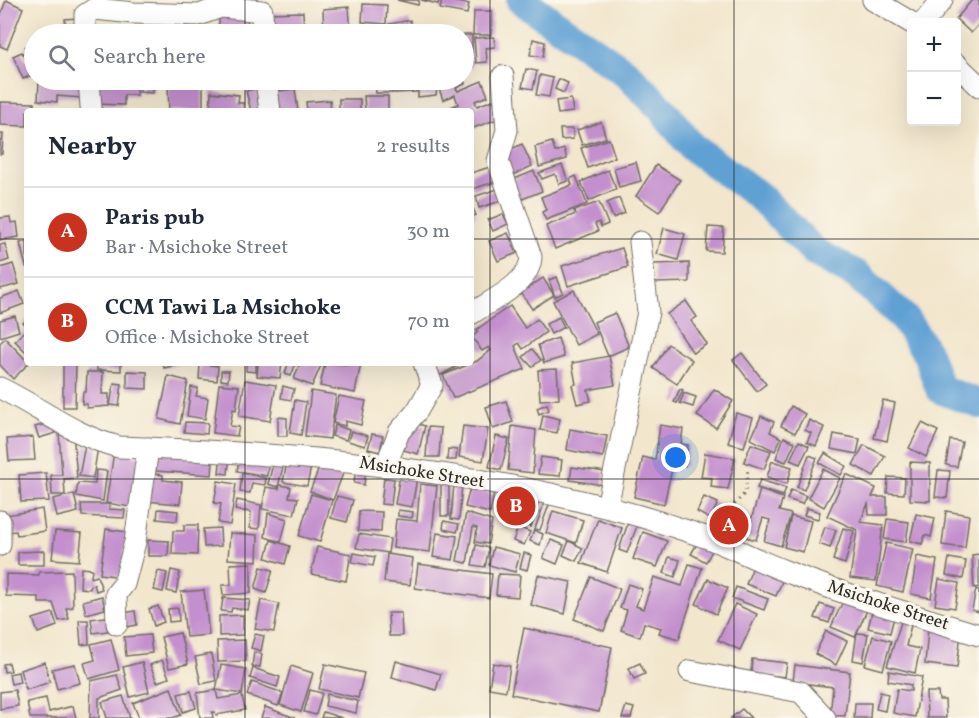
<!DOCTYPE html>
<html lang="en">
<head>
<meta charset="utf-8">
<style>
	body { margin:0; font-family:Vollkorn,serif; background:#f6f6f7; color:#1f2937 }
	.controls { position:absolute; right:18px; top:18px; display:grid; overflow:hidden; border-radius:6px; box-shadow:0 6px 24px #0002 }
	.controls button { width:54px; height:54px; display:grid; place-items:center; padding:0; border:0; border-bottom:2px solid #e0e1e3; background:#fff; color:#1f2937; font:30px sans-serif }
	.you { position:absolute; left:676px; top:458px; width:21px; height:21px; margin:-15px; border:4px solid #fff; border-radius:50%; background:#1a73e8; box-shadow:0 0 0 9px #1a73e833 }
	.badge { display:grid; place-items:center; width:39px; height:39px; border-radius:50%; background:#c8321e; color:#fff; font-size:20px; font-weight:700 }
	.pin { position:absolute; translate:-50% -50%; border:3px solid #fff; box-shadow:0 2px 6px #0006 }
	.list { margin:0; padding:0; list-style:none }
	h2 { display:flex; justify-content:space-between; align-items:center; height:78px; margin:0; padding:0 24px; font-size:26px }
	h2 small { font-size:20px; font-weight:400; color:#747a83 }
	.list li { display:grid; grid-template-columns:39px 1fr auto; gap:18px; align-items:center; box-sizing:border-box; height:90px; padding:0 24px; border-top:2px solid #e0e1e3 }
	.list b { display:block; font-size:22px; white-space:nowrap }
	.list p { margin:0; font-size:20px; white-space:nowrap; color:#747a83 }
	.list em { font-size:20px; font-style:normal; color:#747a83 }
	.icon { flex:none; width:33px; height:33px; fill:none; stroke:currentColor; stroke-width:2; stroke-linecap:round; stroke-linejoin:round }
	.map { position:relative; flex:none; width:979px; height:718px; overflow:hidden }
	.search { position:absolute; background:#fff; box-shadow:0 6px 24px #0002; left:24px; top:24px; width:450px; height:66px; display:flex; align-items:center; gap:15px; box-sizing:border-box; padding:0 21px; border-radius:33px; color:#747a83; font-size:22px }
	.panel { position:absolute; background:#fff; box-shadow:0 6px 24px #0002; left:24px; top:108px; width:450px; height:258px; border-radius:6px }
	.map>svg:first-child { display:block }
</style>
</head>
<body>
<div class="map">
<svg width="979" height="718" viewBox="0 0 979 718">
	<rect width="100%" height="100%" fill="#fbf7ec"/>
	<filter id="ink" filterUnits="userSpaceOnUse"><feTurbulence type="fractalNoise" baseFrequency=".0167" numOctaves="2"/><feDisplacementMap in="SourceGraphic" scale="12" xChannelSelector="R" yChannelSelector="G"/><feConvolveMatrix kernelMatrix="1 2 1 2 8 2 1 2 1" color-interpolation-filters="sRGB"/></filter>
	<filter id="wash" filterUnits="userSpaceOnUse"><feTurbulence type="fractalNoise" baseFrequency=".008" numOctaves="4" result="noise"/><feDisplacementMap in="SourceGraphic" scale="24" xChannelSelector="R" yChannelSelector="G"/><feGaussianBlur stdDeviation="1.35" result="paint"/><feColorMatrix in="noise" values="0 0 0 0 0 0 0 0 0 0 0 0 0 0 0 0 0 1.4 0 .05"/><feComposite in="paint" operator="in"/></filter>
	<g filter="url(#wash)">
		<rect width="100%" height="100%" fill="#f2e6cc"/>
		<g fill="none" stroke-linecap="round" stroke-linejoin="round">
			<path stroke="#61a1d4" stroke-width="30" d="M521,0L625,72L662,109L692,147L759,196L815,252L857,275L904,318L927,353L940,389L979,404"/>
		</g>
		<g id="blocks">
			<g fill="#c38fce">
				<path d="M6,0L23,8L7,49L0,46V17Z"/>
				<path d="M397,0H419L418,5Z"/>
				<path d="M421,0H439L438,4Z"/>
				<path d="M442,0L469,4L467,14L440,9Z"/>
				<path d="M972,0H979V24L971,33L956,19Z"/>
				<path d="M363,4L387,5L386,24L362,22Z"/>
				<path d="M349,7L351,34H324L323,9Z"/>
				<path d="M220,11L248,13L247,27H255V34H218Z"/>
				<path d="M474,11H492L491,35H473Z"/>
				<path d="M303,12L304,34H268L267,13Z"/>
				<path d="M77,18L79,34H66L65,19Z"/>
				<path d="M410,20L413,34H391L389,24Z"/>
				<path d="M154,24L183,26L182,34H154Z"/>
				<path d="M187,25L196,26L195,34H186Z"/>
				<rect x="464" y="35" width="8" height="32"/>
				<path d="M494,37L495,47L486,48L487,62L476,63L474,38Z"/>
				<path d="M533,39L545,42L543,57L530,55Z"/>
				<path d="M34,43V74L23,79L13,56L22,52L26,60L30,58L25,47Z"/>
				<path d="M526,69L537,71L533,89L522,87Z"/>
				<path d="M540,75L553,78L549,97L536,95Z"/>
				<path d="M559,79L568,83L564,93L555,89Z"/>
				<path d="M39,80H83L82,98L57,96V102L38,100Z"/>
				<path d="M94,80H137V95H124V105L94,104Z"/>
				<path d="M141,80H154L153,93L140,92Z"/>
				<path d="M209,80H244L243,86L208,82Z"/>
				<path d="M295,80H311V82L295,81Z"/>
				<path d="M323,80H334V88L323,87Z"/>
				<path d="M375,80H392L393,93H376Z"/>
				<path d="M395,80H415L416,92L395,93Z"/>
				<path d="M418,80H427V86L437,88L436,95L418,97Z"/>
				<path d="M450,80H464L465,84L456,88L458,91L482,81L488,96L475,101L477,106L493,100L500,118L471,129V111H442L458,104L455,95L443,100L438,86Z"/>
				<path d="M203,85V111H169L168,86Z"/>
				<path d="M258,88L263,111H251L246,91Z"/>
				<path d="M295,89L298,111H273L271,92Z"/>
				<path d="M211,92L239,95L238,103H243V111H210Z"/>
				<path d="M364,96H388V111H365Z"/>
				<rect x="339" y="99" width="21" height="12"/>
				<path d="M571,99L573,112L558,114L556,101Z"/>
				<path d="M330,100L331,111H307L306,102Z"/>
				<path d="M0,102L35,103V111H27V126L0,125Z"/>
				<path d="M601,122L606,138L582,145L577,130Z"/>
				<path d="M560,129H573V139L561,140Z"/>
				<path d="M0,134H3L2,154H0Z"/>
				<path d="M609,139L615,157L588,168L581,148Z"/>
				<path d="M552,142L555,152L564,149L567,159L539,167L535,147Z"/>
				<path d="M522,144L532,166L509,177L499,155Z"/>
				<path d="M636,162L641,181L619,187L614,168Z"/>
				<path d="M562,165L568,181L559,184L555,174L542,179L539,173Z"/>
				<path d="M656,165L680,180L659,212L636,196Z"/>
				<path d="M490,167L495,182L472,189L471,173Z"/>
				<path d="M608,170L616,189L589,201L581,182Z"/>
				<path d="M534,171L542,191L515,202L507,182Z"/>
				<path d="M576,176L587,204L546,220L542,212L546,210L541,197L572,185L570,179Z"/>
				<path d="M501,188L504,200L479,208L476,196Z"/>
				<path d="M619,198L625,213L613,218L607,203Z"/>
				<path d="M599,202L608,224L601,227L599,222L595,224L598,231L555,249L546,226L576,214L574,211Z"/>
				<path d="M471,204L476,215L471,217Z"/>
				<path d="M503,214L508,224L493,231L488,220Z"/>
				<path d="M10,217L11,223L17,222L19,237L0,240V218Z"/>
				<path d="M708,227L724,228L722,252L706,251Z"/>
				<path d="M664,228L685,234L678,260L657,254Z"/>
				<path d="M508,233L517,253L498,261L489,241Z"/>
				<path d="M27,241V267H26L20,243Z"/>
				<path d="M5,244L9,260L0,263V245Z"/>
				<path d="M622,248L628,267L568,286L562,266Z"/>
				<path d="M689,263V282L654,283L653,264Z"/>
				<path d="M13,264L19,284L0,289V268Z"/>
				<path d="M557,277L563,293L555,297L549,280Z"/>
				<path d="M543,278L554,295L532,309L521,293Z"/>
				<path d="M574,290L597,334L576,345L553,301Z"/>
				<path d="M19,291L24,304L0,313V298Z"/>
				<path d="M686,301L697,317L691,321L707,344L693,353L667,314Z"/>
				<path d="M510,306L525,328L537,319L546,332L523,349L519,343L515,346L525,369L453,398L443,375L477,361L491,350L489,347L482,351L472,337L478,332L476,330Z"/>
				<path d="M615,313L629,347L608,356L594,322Z"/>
				<path d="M15,316L19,331L0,337V320Z"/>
				<path d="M559,317L564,327L551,334L546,324Z"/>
				<path d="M27,320V353L15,341L27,328L23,323Z"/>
				<path d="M5,338L29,363L13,379L0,365V343Z"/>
				<path d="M558,338L564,357L544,363L538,345Z"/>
				<path d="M668,344L692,360L677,384L653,368Z"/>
				<path d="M532,349L541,360L532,367L523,357Z"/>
				<path d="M742,353L766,384L757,391L733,360Z"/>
				<path d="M609,356L615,385L588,390L591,401L577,404L572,385L576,384L572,363Z"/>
				<path d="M63,363H76L75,407H63Z"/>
				<path d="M97,363H121V371L97,370Z"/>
				<path d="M163,363H181V364L164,368Z"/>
				<path d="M246,363H256V372L246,371Z"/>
				<path d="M258,363H282L280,378L257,376Z"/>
				<path d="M288,363H296L291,376L285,374Z"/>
				<path d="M300,363H322L312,386L294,379Z"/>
				<path d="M325,363L350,365L351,363H361L355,393L320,386Z"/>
				<path d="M432,363H463L439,376Z"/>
				<path d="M200,364L218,366L217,381L199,379Z"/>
				<path d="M557,369L559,399L540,400L538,370Z"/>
				<path d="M127,371L147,372V389L127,388Z"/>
				<path d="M221,371H229L228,381L221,380Z"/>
				<path d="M87,372H103L102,394H109V406L87,408V404H82L83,392H86Z"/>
				<path d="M168,376L188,381L180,424L159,419Z"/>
				<path d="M245,380L276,385L270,421L239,416Z"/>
				<path d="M114,383L122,384L119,406L110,405Z"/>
				<path d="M219,384L239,386L236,410L233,409L230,426L239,427L237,436L213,433Z"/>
				<path d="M283,386L294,389L291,400L281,398Z"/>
				<path d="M191,387L198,388L196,396L208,398L205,419L187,416Z"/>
				<path d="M680,389L683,390L677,403L674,402Z"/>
				<path d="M714,389L733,401L716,428L697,416Z"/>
				<path d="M311,391L336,395L330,439L305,436Z"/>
				<path d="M684,393L696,397L693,407L680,403Z"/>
				<path d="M339,396L366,401L361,425L345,421V426L333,423Z"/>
				<path d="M295,400L306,402L301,435L290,433Z"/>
				<path d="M883,400L895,403L887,441L874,438Z"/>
				<path d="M506,401L513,422L493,429L486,407Z"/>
				<path d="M547,404L549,410L539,414L537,408Z"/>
				<path d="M791,406L805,414L795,433L781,426Z"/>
				<path d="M736,413L753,418L744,447L728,443Z"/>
				<path d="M543,415L560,419L557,433L540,430Z"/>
				<path d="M761,416L774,422L770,432L781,438L775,451L751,439Z"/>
				<path d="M278,417L287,418V436H278Z"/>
				<path d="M809,420L824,427L816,446L807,442L811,433L805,430Z"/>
				<path d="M408,421L425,426L418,454L400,449Z"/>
				<path d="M53,422L56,433L39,438L35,427Z"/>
				<path d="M185,422L208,423L207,434L184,432Z"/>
				<path d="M922,423L938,431L926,457L909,448Z"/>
				<path d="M335,425L349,430L346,440L332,436Z"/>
				<path d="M660,425L683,429L681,444L688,445L685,466L673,464L664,504L634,497L643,457L655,460Z"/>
				<path d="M463,426L488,429L483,461L459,457Z"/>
				<path d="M512,426L536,430L533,473L508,470Z"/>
				<path d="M428,427L441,428L439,457H426Z"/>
				<path d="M570,429L607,436L603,457L567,450Z"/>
				<path d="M351,431L368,436L365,446L348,441Z"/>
				<path d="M73,432L77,478L64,479L65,495H52L51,475H62L59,433Z"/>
				<path d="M372,434L383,436L380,452L368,449Z"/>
				<path d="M834,434L860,439L857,454L831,449Z"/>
				<path d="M496,436L509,439L501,470L489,467Z"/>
				<path d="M33,437L35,460L9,461L7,439Z"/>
				<path d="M784,437L795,442L786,462L776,458Z"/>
				<path d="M950,440L962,442L957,467L946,465Z"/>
				<path d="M799,441L809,446L800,464L790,460Z"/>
				<path d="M751,444L771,451L764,469L744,462Z"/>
				<path d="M85,445L98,447L93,478L79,476Z"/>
				<path d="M864,445L885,456L874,476L853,465Z"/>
				<path d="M448,449L457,450L456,460H447Z"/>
				<path d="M157,450L213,460L212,475L156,471Z"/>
				<path d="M114,452L144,457L136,508L106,503Z"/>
				<path d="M221,453L230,454L228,474L219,473Z"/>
				<path d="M705,453L735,458L728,489L711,487L712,478L701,477Z"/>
				<path d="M825,453L846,466L841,475L819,463Z"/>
				<path d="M240,455L269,459L267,476L237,471Z"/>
				<path d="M809,455L817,458L804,490L797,487Z"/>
				<path d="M275,456L285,459L278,487L268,484Z"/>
				<path d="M288,457L312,462L307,486L283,482Z"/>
				<path d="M541,457L562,460L560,476L538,474Z"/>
				<path d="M772,461L792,467L787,484L767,477Z"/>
				<path d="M910,462L930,463V501L910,500Z"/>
				<path d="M321,463L344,471L333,500L310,491Z"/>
				<path d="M572,467L605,472L603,485L570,480Z"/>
				<path d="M356,468L366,470L364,485L354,483Z"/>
				<path d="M823,469L840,478L824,507L808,498Z"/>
				<path d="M96,470L107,471L103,501L76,496L78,483L95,484Z"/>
				<path d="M938,470L950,471L947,498L935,497Z"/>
				<path d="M46,473L49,501L21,502L19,475Z"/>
				<path d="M146,473L163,475V480L182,482L180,504L144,501Z"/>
				<path d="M242,473L266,478L265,485L252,483L250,493L240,492Z"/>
				<path d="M846,474L876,488L872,497H887V515H869L868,504L860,522L883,525L876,581L850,578L857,530L827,516Z"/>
				<path d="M400,475L417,478L412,507L395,504Z"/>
				<path d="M888,477L905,478L904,494L887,493Z"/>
				<path d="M384,478L394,479L391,505L381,504Z"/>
				<path d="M760,480L786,488L783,496L757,488Z"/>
				<path d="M218,481L236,484L230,525L218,523L221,504L214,503Z"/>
				<rect x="441" y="483" width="8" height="33"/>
				<path d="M420,484L437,486L430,552L393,548L396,519L417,521Z"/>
				<path d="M454,484L462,485L459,520L451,519Z"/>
				<path d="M280,485L291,487L289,497L298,498L294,515L262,509L266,487L279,489Z"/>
				<path d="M470,488L494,494L490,513L465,507Z"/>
				<path d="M760,490L783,498L779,511L791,514L781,546L764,541L770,520L763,518L756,540L746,537Z"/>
				<path d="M791,490L806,496L802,504L787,499Z"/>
				<path d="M74,494L78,512L57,517L53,499Z"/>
				<path d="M311,494L332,500L320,542L299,536Z"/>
				<path d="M499,494L510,497L505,515L493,512Z"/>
				<path d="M337,496L353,500L347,522L331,518Z"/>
				<path d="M529,497L539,500L531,527L508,520L511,508L525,512Z"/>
				<path d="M704,497L718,503L710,519L697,512Z"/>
				<path d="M237,500L261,505L259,529L250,528L251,512L235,510Z"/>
				<path d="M545,500L550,502L540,530L535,529Z"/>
				<path d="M81,504H109V509L125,510L124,518L82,516Z"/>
				<path d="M807,508L820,512L818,519L804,515Z"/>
				<path d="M42,509L45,531L17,535L16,531L9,532L6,515Z"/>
				<path d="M158,509L178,511L177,521L157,519Z"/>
				<path d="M398,510L413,512L412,518L398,516Z"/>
				<path d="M359,511L382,512L381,532L358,531Z"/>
				<path d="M553,511L583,520L576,543L546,533Z"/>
				<path d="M946,511L969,515L965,548L942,545Z"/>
				<path d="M268,513L287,519L281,542L265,537Z"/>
				<path d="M466,513L492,521L488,544L475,542L477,528L473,527L467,563L457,561Z"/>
				<path d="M916,514L935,518L931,537L925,535L922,544L910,541Z"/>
				<path d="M727,515L736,518L733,524L740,526L738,533L723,527Z"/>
				<path d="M791,516L811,521L803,552L784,547Z"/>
				<path d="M598,519L622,528L607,572L581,563Z"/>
				<path d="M887,519L909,522L906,542L884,539Z"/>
				<path d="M629,520L638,523L627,553L619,550Z"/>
				<path d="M444,521L459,524L457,532L443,529Z"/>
				<path d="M184,525H198L197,555L172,554L173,531H184Z"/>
				<path d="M518,527L530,532L524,545L513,541Z"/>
				<path d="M825,527L836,530L830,548L819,544Z"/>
				<path d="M220,528L221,546L204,547L203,529Z"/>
				<path d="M843,528L854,531L845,564L833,560Z"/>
				<path d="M106,529L127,532L121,577L100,574Z"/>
				<path d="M534,530L543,534L540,545L530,541Z"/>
				<path d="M55,531L82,533L79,561L52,559Z"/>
				<path d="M643,532L667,541L657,567L633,559Z"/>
				<path d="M230,533L258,535L257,561L228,559Z"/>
				<path d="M437,533L457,536L453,560L433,557Z"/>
				<path d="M359,534L390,539L388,553L356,548Z"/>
				<path d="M701,537L715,545L706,562L691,554Z"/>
				<path d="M148,540L169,541L168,556H148Z"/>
				<path d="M271,540L290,546L285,564L266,558Z"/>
				<path d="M551,540L564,545L557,564L543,558Z"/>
				<path d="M569,541L583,548L576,561L563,555Z"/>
				<path d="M886,543L913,549L903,592L877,586Z"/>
				<path d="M476,545L489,548L485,567L472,565Z"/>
				<path d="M317,547L351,554L346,581L311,574Z"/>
				<path d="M493,547L520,554L515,572L489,565Z"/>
				<path d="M44,551V565H18V552Z"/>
				<path d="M354,553L375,557L373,566L352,562Z"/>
				<path d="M524,553L531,555L527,570L520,568Z"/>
				<path d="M387,554L413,558L410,585L384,582Z"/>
				<path d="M979,554V587L974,588L972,555Z"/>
				<path d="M917,556L937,560L931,598L911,594Z"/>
				<path d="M669,557L680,560L675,577L664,573Z"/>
				<path d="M949,558L966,561L963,579L946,575Z"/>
				<path d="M251,563V593L223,595L222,585H231L230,564Z"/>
				<path d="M418,564L492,574L489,598L415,588Z"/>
				<path d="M689,564L702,568L679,639L659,633L661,628L644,623L640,637L621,630L627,610L620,608L628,584L642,589L636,606L643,609L654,577L682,586Z"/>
				<path d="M261,567L273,570L266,593L255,589Z"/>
				<path d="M753,567L783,579L776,596L746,584Z"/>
				<path d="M81,568L92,569L91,578L97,576L102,589L96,591L94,584L91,585L90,589L80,588Z"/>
				<path d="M171,570L180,572L176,593L167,591Z"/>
				<path d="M72,571L73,607L66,608L69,619L59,621L53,603H39V597L6,596V574L39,575V572Z"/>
				<path d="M158,571L167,573L163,592L154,590Z"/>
				<path d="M498,574L520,575L518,597L496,595Z"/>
				<path d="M538,575L571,582L565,614L531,605Z"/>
				<path d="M591,577L620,589L604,631L574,619Z"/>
				<path d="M708,579L728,588L716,614L696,604Z"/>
				<path d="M939,579L959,583L955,608L935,605Z"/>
				<path d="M736,587L768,599L764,610L732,598Z"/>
				<path d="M976,589L979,590V612L972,610Z"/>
				<path d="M204,590L209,635L186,637L181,592Z"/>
				<path d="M102,596L105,609L86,614L83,601Z"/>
				<path d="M845,597L868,608L855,637L831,627Z"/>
				<path d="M223,598L250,600L248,610L232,608L231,612L221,611Z"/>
				<path d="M261,600L279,604L274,632L255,629Z"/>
				<path d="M735,604L757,614L740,650L718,640Z"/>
				<path d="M820,604L834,609L829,623L815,618Z"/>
				<path d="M158,606L164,622L154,626L149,609Z"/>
				<path d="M178,608L179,621L169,622L168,609Z"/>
				<path d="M135,611L137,625L126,627L124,613Z"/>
				<path d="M872,612L894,617L890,633L868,628Z"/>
				<path d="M53,613L57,626L38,633L33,619Z"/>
				<path d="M388,613H401L402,636H389Z"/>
				<path d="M243,615V635L219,636V616Z"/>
				<path d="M113,616L115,630L93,633L91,619Z"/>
				<path d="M902,619L912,621L906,646L920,649L915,673L887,666Z"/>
				<path d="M79,620H88L89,644L81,645Z"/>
				<path d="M524,628L612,647L599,712L511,694Z"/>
				<path d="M928,628L961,632L957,668L925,664Z"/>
				<path d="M826,631L847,641L836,665L815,654Z"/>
				<path d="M180,633L188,664L169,668L161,637Z"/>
				<path d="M857,633L868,634L863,662L853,660Z"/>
				<path d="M255,634L264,636L261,651L251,648Z"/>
				<path d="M150,635L152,653L126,656L124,637Z"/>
				<path d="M873,636L891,641L883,670L865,665Z"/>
				<path d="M111,639L119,670L89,679L84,663L95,660L91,644Z"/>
				<path d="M245,640L246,661L218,662L217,641Z"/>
				<path d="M254,652L262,654L260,667L252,666Z"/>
				<path d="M211,654L216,681L201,684L195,657Z"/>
				<path d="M752,659L787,663L785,677L751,673Z"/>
				<path d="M162,660L169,678L157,682L150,665Z"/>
				<path d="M396,661L441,674L436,690L392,677Z"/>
				<path d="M45,662L50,682L26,690L20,670Z"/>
				<path d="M142,662L149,692L130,697L123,667Z"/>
				<path d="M9,663L11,671L4,672L3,664Z"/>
				<path d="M493,663L510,666L506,691L489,688Z"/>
				<path d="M640,663L645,674L634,679L629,668Z"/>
				<path d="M75,664L80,683L57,689L52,669Z"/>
				<path d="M325,664L364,673L358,698L319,689Z"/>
				<path d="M221,665L246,669L242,694L216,690Z"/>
				<path d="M795,665L850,672L845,716L830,715L833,687L793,682Z"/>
				<path d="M291,666L313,673L301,712L280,705Z"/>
				<path d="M253,668L280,677L277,687L250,678Z"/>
				<path d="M889,671L922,677L915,717L893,713L897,689L911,691V685L888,681Z"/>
				<path d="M18,672L20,682L11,684L9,674Z"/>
				<path d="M117,675L122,690L99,698V718H90L91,681Z"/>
				<path d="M252,682L283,693L278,706L247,695Z"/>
				<path d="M171,688L181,715L172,718H139L133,703Z"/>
				<path d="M15,690L18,706L0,709V692Z"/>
				<path d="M216,690L218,699L242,695L245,710L216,715L215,712H212L213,718H200L197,693Z"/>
				<path d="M310,690L322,693L316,715L304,712Z"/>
				<path d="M191,691L196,708L183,712L178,694Z"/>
				<path d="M880,692L888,694L885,711L876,709Z"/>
				<path d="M926,692H938L939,700H945L946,718H927Z"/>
				<path d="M327,694L358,701L356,713L325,706Z"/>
				<path d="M123,696L130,718H107L102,702Z"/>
				<path d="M46,698L49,712L73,706L76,718H30L27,702Z"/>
				<path d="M855,703H871L870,718H854Z"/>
				<path d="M626,706L634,708L631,718H622Z"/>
				<path d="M265,707L295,718H261Z"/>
				<path d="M742,709L751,718H731Z"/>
				<path d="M323,712L342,718H321Z"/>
			</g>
		</g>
	</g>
	<g filter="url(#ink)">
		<use href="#blocks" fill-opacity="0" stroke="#716c63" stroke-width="1.5"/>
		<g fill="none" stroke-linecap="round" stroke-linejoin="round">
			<g stroke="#716c63" stroke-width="23">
				<g id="minor">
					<path d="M873,0L912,23"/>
					<path d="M924,22L942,0"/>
					<path d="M85,34V15L94,9L134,13L199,15L221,7L262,11L263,34"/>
					<path d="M956,64L979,86"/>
					<path d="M89,80L91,107"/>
					<path d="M266,80L270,111"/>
					<path d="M471,314C491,300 530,284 531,257L498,161L507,130L503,76"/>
					<path d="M0,388C41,408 74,436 119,447C283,453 447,466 605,507C639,515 673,526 705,537C733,547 758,561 785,571C848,596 914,615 979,635"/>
					<path d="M386,465L399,432L417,411L432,385L424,363"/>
					<path d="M607,507L648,312L640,242"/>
					<path d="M0,521V545"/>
					<path d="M117,624L116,594L124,584L135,542L148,448"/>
					<path d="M690,671L801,692L825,718"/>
				</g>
			</g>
			<path stroke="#716c63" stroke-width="3" stroke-dasharray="1.5 4.5" stroke-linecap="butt" d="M718,522L745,493L748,469"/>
			<use href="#minor" stroke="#fff" stroke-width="21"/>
		</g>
	</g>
	<path fill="none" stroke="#2b2b2b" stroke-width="1.5" stroke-opacity="0.55" d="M245,0V34M490,0V718M734,0V718M245,80V111M0,239H27M471,239H979M245,363V718M0,479H979"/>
	<g text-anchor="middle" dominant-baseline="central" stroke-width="6" stroke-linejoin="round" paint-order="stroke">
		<g font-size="18" fill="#2b2b2b" stroke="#fbf7ec">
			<text transform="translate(422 473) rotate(9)">Msichoke Street</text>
			<text transform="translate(888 606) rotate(18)">Msichoke Street</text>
		</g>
	</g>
</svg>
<div class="controls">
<button>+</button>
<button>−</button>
</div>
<div class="you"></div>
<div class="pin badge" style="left:729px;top:525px">A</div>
<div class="pin badge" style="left:516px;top:506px">B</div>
<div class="search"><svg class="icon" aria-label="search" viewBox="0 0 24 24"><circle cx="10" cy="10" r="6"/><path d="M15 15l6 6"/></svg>Search here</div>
<section class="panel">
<h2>Nearby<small>2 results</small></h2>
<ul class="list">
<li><span class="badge">A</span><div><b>Paris pub</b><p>Bar · Msichoke Street</p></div><em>30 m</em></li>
<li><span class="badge">B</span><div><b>CCM Tawi La Msichoke</b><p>Office · Msichoke Street</p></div><em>70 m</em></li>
</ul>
</section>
</div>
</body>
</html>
